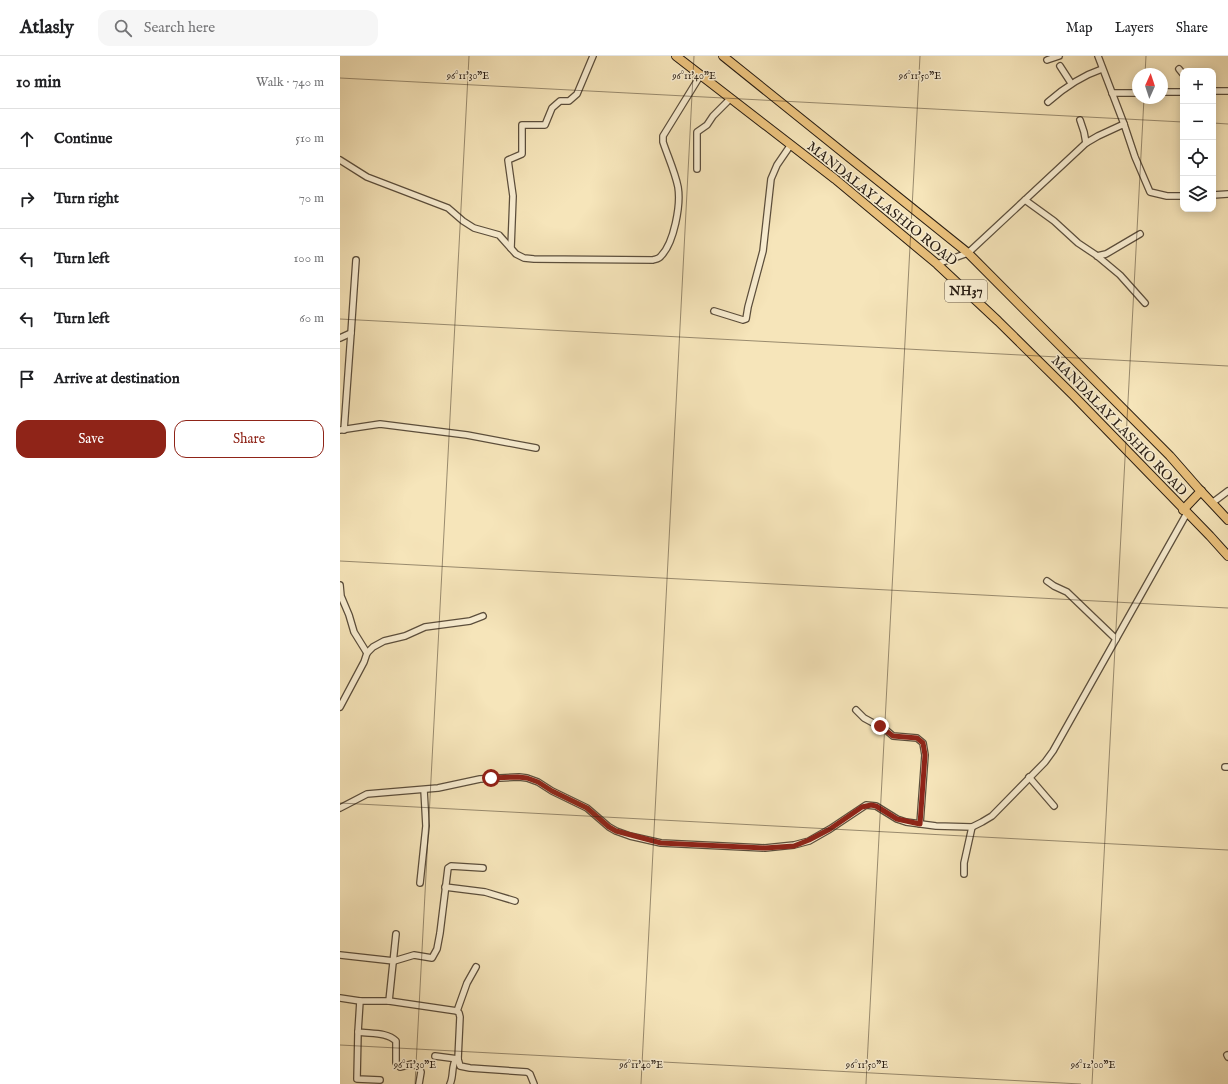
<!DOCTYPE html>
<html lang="en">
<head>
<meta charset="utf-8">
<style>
	body { margin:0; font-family:"IM FELL English",serif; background:#f6f6f6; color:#202124 }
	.controls { position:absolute; right:12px; top:12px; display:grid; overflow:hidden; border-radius:8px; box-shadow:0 2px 10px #0003 }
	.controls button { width:36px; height:36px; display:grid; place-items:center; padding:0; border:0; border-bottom:1px solid #e0e0e0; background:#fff; color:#202124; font:20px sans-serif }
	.compass { position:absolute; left:792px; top:12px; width:36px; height:36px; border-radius:50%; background:#fff; box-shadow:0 2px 10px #0003; rotate:3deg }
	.stop { position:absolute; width:12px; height:12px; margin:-9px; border:3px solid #8f2418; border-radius:50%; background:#fff }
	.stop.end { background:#8f2418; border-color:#fff; box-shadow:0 1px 4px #0008 }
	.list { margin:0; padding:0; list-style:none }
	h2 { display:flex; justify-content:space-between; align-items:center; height:52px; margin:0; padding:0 16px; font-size:17px }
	h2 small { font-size:13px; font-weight:400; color:#757577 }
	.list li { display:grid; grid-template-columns:26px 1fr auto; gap:12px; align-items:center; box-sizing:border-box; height:60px; padding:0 16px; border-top:1px solid #e0e0e0 }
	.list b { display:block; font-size:15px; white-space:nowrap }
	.list em { font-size:13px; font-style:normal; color:#757577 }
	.actions { display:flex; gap:8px; padding:12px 16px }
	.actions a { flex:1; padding:9px 0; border:1px solid #8f2418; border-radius:12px; text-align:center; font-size:14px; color:#8f2418 }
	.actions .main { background:#8f2418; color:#fff }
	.icon { flex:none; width:22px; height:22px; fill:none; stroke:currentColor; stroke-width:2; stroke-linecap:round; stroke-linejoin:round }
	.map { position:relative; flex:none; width:888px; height:1028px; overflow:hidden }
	header { display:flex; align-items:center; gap:24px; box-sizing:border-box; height:56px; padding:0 20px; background:#fff; border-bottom:1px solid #e0e0e0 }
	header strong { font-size:19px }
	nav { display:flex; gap:22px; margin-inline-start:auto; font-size:14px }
	.search { width:280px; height:36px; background:#f6f6f6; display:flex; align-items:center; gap:10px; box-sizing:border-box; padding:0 14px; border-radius:12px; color:#757577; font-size:15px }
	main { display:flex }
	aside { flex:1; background:#fff }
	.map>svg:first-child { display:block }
</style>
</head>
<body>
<header>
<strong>Atlasly</strong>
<div class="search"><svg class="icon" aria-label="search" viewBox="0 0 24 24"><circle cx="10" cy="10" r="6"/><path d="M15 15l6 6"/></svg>Search here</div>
<nav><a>Map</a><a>Layers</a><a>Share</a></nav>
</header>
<main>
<aside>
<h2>10 min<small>Walk · 740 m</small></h2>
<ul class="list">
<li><svg class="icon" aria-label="ahead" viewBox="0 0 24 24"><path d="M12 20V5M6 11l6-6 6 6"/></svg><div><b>Continue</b></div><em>510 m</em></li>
<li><svg class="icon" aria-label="right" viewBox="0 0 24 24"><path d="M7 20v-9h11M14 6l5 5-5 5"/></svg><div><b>Turn right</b></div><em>70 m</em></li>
<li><svg class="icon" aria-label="left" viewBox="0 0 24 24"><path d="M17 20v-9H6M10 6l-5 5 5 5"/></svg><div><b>Turn left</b></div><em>100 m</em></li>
<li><svg class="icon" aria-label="left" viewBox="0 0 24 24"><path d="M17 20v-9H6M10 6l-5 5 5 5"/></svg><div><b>Turn left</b></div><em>60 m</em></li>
<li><svg class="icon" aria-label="arrive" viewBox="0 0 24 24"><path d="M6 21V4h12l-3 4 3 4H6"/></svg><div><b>Arrive at destination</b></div></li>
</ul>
<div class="actions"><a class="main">Save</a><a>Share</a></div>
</aside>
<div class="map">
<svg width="888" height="1028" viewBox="0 0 888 1028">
	<rect width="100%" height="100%" fill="#f6e5ba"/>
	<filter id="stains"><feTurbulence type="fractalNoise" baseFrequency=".005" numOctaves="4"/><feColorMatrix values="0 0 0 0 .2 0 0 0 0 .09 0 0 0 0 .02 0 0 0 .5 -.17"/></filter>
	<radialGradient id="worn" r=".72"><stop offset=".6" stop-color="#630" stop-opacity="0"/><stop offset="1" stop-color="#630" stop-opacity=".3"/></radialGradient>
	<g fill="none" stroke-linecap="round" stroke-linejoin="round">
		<g stroke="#5b4e3c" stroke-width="8">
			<g id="minor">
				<path d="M758,0L784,68"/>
				<path d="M707,4L719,0"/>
				<path d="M720,10L731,27"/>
				<path d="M839,13L843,18"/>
				<path d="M873,35H888"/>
				<path d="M822,36H843"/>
				<path d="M772,37H798"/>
				<path d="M708,46C725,31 741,20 762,13"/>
				<path d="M740,64L744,76L746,87"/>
				<path d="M0,104L27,121L108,152L123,165L134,172L159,179L176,198L184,202L194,203L313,204C316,203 319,203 321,200C334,187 341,149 338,131C335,116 328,101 323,86V80L360,20"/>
				<path d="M357,113V76L367,69L373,60L390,43"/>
				<path d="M873,139L888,138"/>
				<path d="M685,144L714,165L738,187L756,199L780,219L805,247"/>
				<path d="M171,192L173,140L168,104L182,98V69H205L212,52L220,45H229L237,38L253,0"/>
				<path d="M757,200L766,198L800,178"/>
				<path d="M597,208L628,197L746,87L758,80L784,68L795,101L810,136L827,140H843"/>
				<path d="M374,255L403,264L406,263L408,251L423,195L431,123L437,109L450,90"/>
				<path d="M0,282L11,277L16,204"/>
				<path d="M0,374L40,368L127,379L196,392"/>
				<path d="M4,374L11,277"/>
				<path d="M872,447L888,435"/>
				<path d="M707,525L714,530L727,536L776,583"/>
				<path d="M0,529L1,540L9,559L14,576L27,597"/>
				<path d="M0,651L24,606L27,597L33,591L44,585L65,580L85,571L130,565L143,560"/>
				<path d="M516,654L524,662L546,674L553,680L577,682L583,687L585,699L580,768"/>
				<path d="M885,711H888"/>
				<path d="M689,721L714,750"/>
				<path d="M0,752L27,738L98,732L140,723L179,721L187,722L198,726L212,735L247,752L269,771L276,775L290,780L321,787L425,792L454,789L469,785L490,773L526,749L536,750L557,763L566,766L596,770L632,771L642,766L652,760L705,706L713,695L847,457"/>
				<path d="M624,818V807L632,771"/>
				<path d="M80,827L86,770L84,734"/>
				<path d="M105,831L145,836L175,845"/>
				<path d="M0,899L54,905L74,899L92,902L97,893L100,877L108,812L111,810L143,812"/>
				<path d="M0,942L20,945H49L117,955L119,957L120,961L118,1003L120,1010L130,1012L187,1016L190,1018L194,1028"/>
				<path d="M20,945L18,976C31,978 47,976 56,985V1007L60,1011L72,1008L79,1011L81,1016L79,1028"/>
				<path d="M49,945L56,878"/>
				<path d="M117,955L127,927L136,911"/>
				<path d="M18,976L17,1023L40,1024"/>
				<path d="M887,999L888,1001"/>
				<path d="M95,1000L118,1003"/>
				<path d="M110,1028C114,1020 111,1010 116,1003"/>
			</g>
		</g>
		<g stroke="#271c12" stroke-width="10">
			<g id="highway">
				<path d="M336,0L495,123L597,208L658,265L733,339L870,480L888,500"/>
				<path d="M383,0L628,197L830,400L858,432L888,464"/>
				<path d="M843,454L861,435"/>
			</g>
		</g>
		<use href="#minor" stroke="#f9eed2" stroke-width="5.5"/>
		<use href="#highway" stroke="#ebc27d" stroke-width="8"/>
	</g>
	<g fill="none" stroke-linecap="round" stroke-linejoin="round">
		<path stroke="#8f2418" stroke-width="5" d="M151,722L178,721L187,722L198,726L212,735L247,752L269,771L276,775L321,787L425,792L454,790L469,784L490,773L522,751L531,749L536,750L557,763L580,768L585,699L583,687L577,682L553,680L540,670"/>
	</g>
	<path fill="none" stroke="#271c12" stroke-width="1" stroke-opacity="0.45" d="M805,18L806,0M0,22L843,66M873,67L888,68M0,263L888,310M0,505L888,552M0,747L888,794M0,989L741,1028M75,1028L129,0M301,1028L354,0M526,1028L580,0M752,1028L804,42"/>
	<g text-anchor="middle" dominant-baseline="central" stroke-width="3" stroke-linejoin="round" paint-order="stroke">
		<rect fill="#f9eed2" stroke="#665b4c" stroke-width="1" x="605" y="224" width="42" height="22" rx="3"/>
		<g font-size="13" font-weight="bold" fill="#271c12">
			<text x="626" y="235">NH37</text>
		</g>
		<g font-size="14" fill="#271c12" stroke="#f9eed2">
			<text transform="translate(542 148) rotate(39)">MANDALAY LASHIO ROAD</text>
			<text transform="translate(779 370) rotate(46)">MANDALAY LASHIO ROAD</text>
		</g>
	</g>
	<g font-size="10" text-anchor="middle" fill="#271c12" stroke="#f9eed2" stroke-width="3" stroke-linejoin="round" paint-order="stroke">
		<text x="128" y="23">96°11'30"E</text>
		<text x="354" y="23">96°11'40"E</text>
		<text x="580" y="23">96°11'50"E</text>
		<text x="75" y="1012">96°11'30"E</text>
		<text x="301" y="1012">96°11'40"E</text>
		<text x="527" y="1012">96°11'50"E</text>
		<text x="753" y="1012">96°12'00"E</text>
	</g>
	<rect width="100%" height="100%" filter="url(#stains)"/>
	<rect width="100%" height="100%" fill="url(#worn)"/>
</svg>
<div class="controls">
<button>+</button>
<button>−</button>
<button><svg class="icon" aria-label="locate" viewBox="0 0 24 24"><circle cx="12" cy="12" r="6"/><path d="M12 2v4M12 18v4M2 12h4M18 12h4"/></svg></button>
<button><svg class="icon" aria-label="layers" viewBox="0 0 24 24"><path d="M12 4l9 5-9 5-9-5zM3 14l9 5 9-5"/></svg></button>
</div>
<svg class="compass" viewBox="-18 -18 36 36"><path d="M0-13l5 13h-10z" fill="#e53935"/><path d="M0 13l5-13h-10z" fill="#757577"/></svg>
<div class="stop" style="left:151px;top:722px"></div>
<div class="stop end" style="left:540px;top:670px"></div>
</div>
</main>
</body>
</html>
